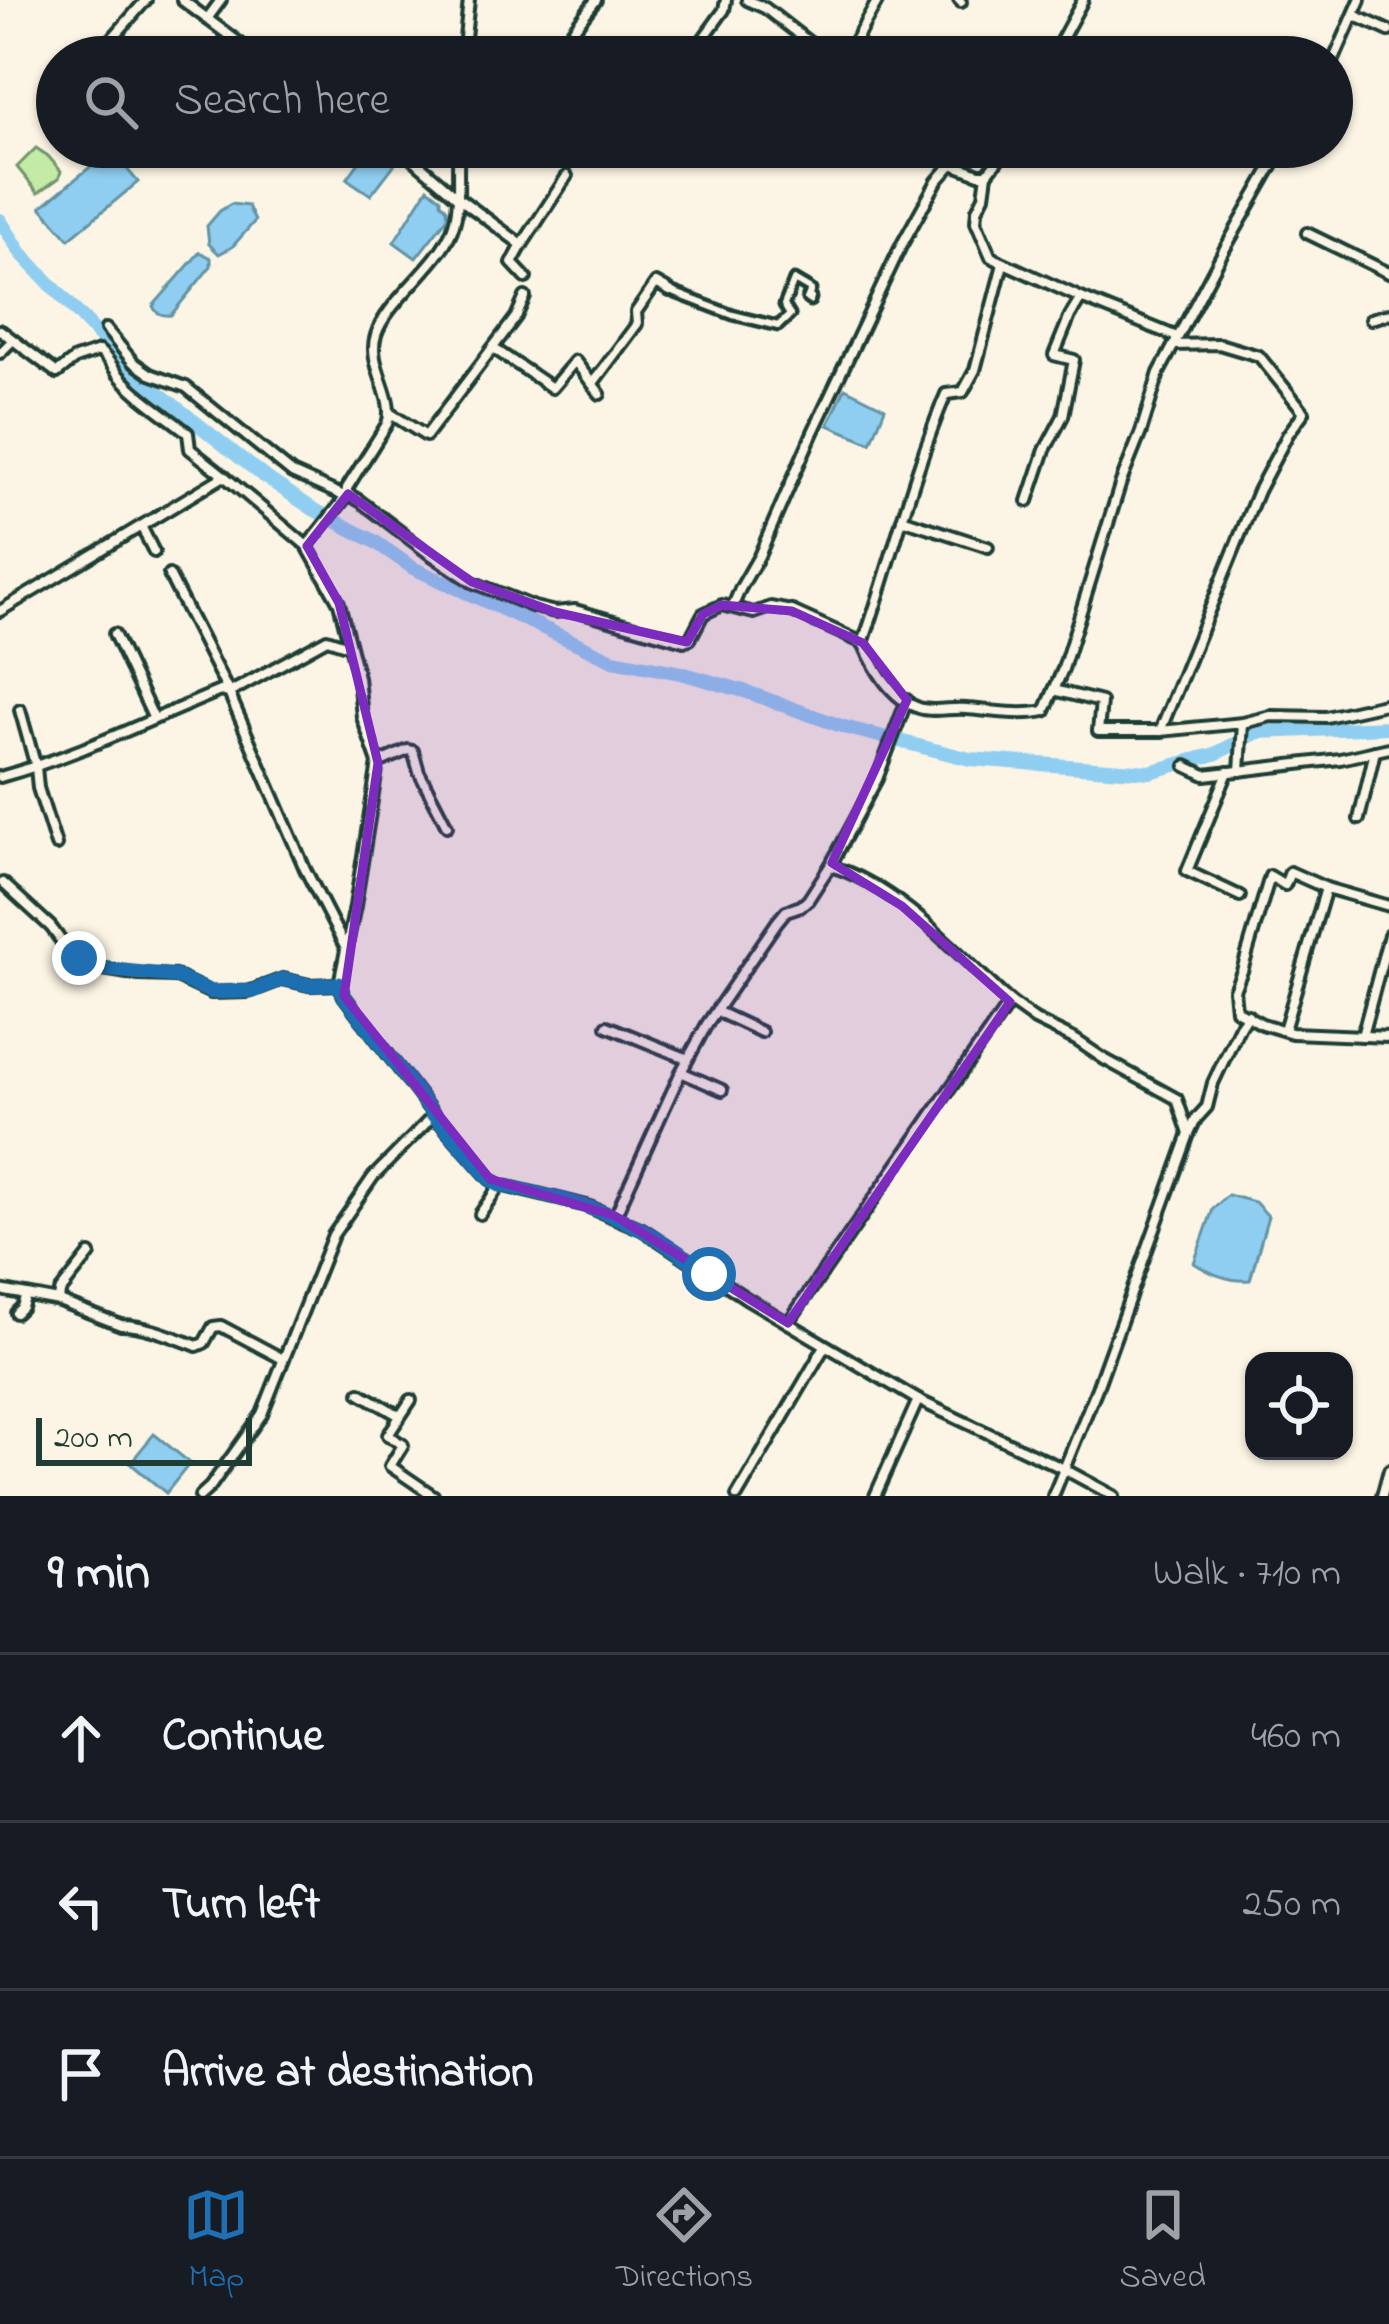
<!DOCTYPE html>
<html lang="en">
<head>
<meta charset="utf-8">
<style>
	body { margin:0; font-family:"Indie Flower",sans-serif; background:#242831; color:#f1f3f6 }
	.controls { position:absolute; right:36px; bottom:36px; display:grid; overflow:hidden; border-radius:24px; box-shadow:0 3px 9px #0004 }
	.controls button { width:108px; height:108px; display:grid; place-items:center; padding:0; border:0; border-bottom:3px solid #363941; background:#171b24; color:#f1f3f6; font:60px sans-serif }
	.scale { position:absolute; left:36px; bottom:30px; width:216px; box-sizing:border-box; padding-left:12px; border:6px solid #1f3d34; border-top:0; font-size:33px; line-height:42px; white-space:nowrap; color:#1f3d34; -webkit-text-stroke:9px #fcf5e5; paint-order:stroke }
	.stop { position:absolute; width:36px; height:36px; margin:-27px; border:9px solid #1f6fb2; border-radius:50%; background:#fff }
	.stop.end { background:#1f6fb2; border-color:#fff; box-shadow:0 3px 12px #0008 }
	.list { margin:0; padding:0; list-style:none }
	h2 { display:flex; justify-content:space-between; align-items:center; height:156px; margin:0; padding:0 48px; font-size:51px }
	h2 small { font-size:39px; font-weight:400; color:#9ea1a6 }
	.list li { display:grid; grid-template-columns:78px 1fr auto; gap:36px; align-items:center; box-sizing:border-box; height:168px; padding:0 48px; border-top:3px solid #363941 }
	.list b { display:block; font-size:45px; white-space:nowrap }
	.list em { font-size:39px; font-style:normal; color:#9ea1a6 }
	.icon { flex:none; width:66px; height:66px; fill:none; stroke:currentColor; stroke-width:2; stroke-linecap:round; stroke-linejoin:round }
	.map { position:relative; flex:none; width:1389px; height:1496px; overflow:hidden }
	.search { position:absolute; background:#171b24; box-shadow:0 3px 9px #0004; left:36px; right:36px; top:36px; height:132px; display:flex; align-items:center; gap:30px; box-sizing:border-box; padding:0 42px; border-radius:66px; color:#9ea1a6; font-size:45px }
	.sheet { height:660px; background:#171b24 }
	nav { display:flex; justify-content:space-around; align-items:center; box-sizing:border-box; height:168px; border-top:3px solid #363941; background:#171b24; font-size:33px; color:#9ea1a6 }
	nav a { display:grid; justify-items:center; gap:6px }
	nav .on { color:#1f6fb2 }
	.map>svg:first-child { display:block }
</style>
</head>
<body>
<div class="map">
<svg width="1389" height="1496" viewBox="0 0 1389 1496">
	<rect width="100%" height="100%" fill="#fcf5e5"/>
	<filter id="ink" filterUnits="userSpaceOnUse"><feTurbulence type="fractalNoise" baseFrequency=".00833" numOctaves="2"/><feDisplacementMap in="SourceGraphic" scale="24" xChannelSelector="R" yChannelSelector="G"/><feConvolveMatrix kernelMatrix="1 2 1 2 8 2 1 2 1" color-interpolation-filters="sRGB"/></filter>
	<g filter="url(#ink)">
		<path fill="#c3eba6" stroke="#71946d" stroke-width="3" d="M36,148L48,156L61,171L59,178L38,193L17,167Z"/>
		<g fill="#90cef1" stroke="#6394a5" stroke-width="3">
			<path d="M370,147H387L401,156L371,195L347,179Z"/>
			<path d="M111,150L138,182L69,239L41,207Z"/>
			<path d="M428,188L441,198V202L447,209L448,217L416,258L394,242Z"/>
			<path d="M231,204L248,206L255,221L232,247L219,254L209,244L207,226L220,211Z"/>
			<path d="M200,252L211,258V266L171,315C162,316 156,314 153,306Z"/>
			<path d="M845,388L885,408L871,443L828,425Z"/>
			<path d="M1228,1195L1255,1202L1268,1216L1250,1280C1230,1282 1211,1274 1194,1263L1213,1209Z"/>
			<path d="M154,1434L190,1463L166,1493L130,1463Z"/>
		</g>
		<g fill="none" stroke-linecap="round" stroke-linejoin="round">
			<path stroke="#90cef1" stroke-width="14" d="M0,220L21,253L137,376L262,475L313,509L374,541L413,568L613,660L681,673L744,691L844,727L970,759L1150,772L1215,754L1258,732L1389,727"/>
			<g stroke="#1f3d34" stroke-width="15">
				<path id="pedestrian" d="M670,291L733,315L778,326L790,315L784,305L794,280L811,290L807,299L810,301L811,298"/>
			</g>
			<g stroke="#1f3d34" stroke-width="16">
				<g id="minor">
					<path d="M182,0L258,57"/>
					<path d="M747,0L765,8L828,57"/>
					<path d="M959,0L961,2"/>
					<path d="M1354,15L1389,31"/>
					<path d="M207,19L221,0"/>
					<path d="M385,51L394,57"/>
					<path d="M96,57L146,0"/>
					<path d="M463,57L469,0"/>
					<path d="M552,57L596,0"/>
					<path d="M690,57L724,10L726,0"/>
					<path d="M834,57L841,46H852L878,0"/>
					<path d="M1052,57L1083,0"/>
					<path d="M1332,64L1360,0"/>
					<path d="M399,147L456,196L522,245L512,263L526,278"/>
					<path d="M929,147L952,163"/>
					<path d="M1241,147L1272,167"/>
					<path d="M987,174L984,196L977,210L976,222L991,257L1081,298L1177,337"/>
					<path d="M1307,233L1389,273"/>
					<path d="M522,245L567,176"/>
					<path d="M1371,319L1389,314"/>
					<path d="M106,329L133,362L150,374L186,387L292,473L346,497L348,494L360,501L427,552L472,582L534,607L555,612L575,610L684,641L690,639L703,614L722,605L754,613L771,607L792,611L863,643C874,668 891,699 919,708C933,713 952,707 967,709C992,711 1021,716 1045,711L1063,669L1121,482L1141,432L1159,373L1223,252L1283,147"/>
					<path d="M0,330L57,373L75,359L99,351C108,358 111,365 118,374C137,397 165,414 188,433L190,449L224,476"/>
					<path d="M493,348L552,388L575,361L600,394"/>
					<path d="M0,353L12,341"/>
					<path d="M593,383L637,324L636,312L656,283L670,291"/>
					<path d="M391,414L426,436L516,317L525,297"/>
					<path d="M1028,501L1045,450L1063,416L1074,360L1054,355L1070,316L1081,298"/>
					<path d="M902,519L988,547"/>
					<path d="M154,552L141,526L224,476L307,546"/>
					<path d="M169,575L229,693L305,869L345,947"/>
					<path d="M733,606L740,589L759,556L813,432L901,246L937,181L952,164L979,174H987L1008,147"/>
					<path d="M0,611L141,526"/>
					<path d="M114,634L154,719"/>
					<path d="M863,643C892,560 912,475 946,394L963,392L975,370L1003,264"/>
					<path d="M1054,690L1101,702L1098,731H1160L1243,723L1271,716L1326,717L1389,703"/>
					<path d="M20,710L36,767L38,788L56,845"/>
					<path d="M1160,731L1258,491L1288,434L1304,412L1259,356L1219,344L1174,345"/>
					<path d="M378,763L408,750L413,751L419,772L447,826"/>
					<path d="M1186,766L1205,775L1340,759L1389,748"/>
					<path d="M1240,771L1243,723"/>
					<path d="M1228,772L1187,871L1240,896"/>
					<path d="M0,777C76,756 147,721 220,691L229,693L327,639L349,646"/>
					<path d="M1359,819L1375,751"/>
					<path d="M830,866C897,885 960,956 1010,1002"/>
					<path d="M3,883L51,927L67,949L92,967L139,975L175,976L211,993L248,992L283,979L309,985L339,984"/>
					<path d="M1389,906L1326,888L1290,872L1285,885L1270,876L1242,971L1234,990L1236,1010L1262,1024L1292,1033L1389,1037"/>
					<path d="M716,1011L761,1032"/>
					<path d="M607,1026L688,1059"/>
					<path d="M1284,1030L1326,888"/>
					<path d="M1362,1036L1389,935"/>
					<path d="M681,1072L722,1090"/>
					<path d="M434,1115L490,1179L500,1185L587,1206L642,1229L746,1298L918,1400L1064,1469L1114,1496"/>
					<path d="M1189,1134L1196,1119L1207,1107L1213,1083L1240,1026L1248,1015"/>
					<path d="M480,1214L500,1185"/>
					<path d="M615,1216L681,1072L707,1024L777,922L786,911L801,906L808,900L830,866L877,779L907,700"/>
					<path d="M0,1290L59,1301L121,1325C146,1325 173,1337 197,1346L204,1343L213,1327L221,1326L283,1359"/>
					<path d="M59,1301L60,1292L90,1254"/>
					<path d="M16,1313L22,1307L26,1295"/>
					<path d="M788,1323L1010,1002L1035,1020L1076,1040L1104,1059L1177,1099L1189,1134L1097,1388L1053,1496"/>
					<path d="M360,1393L400,1416"/>
					<path d="M411,1400L388,1435L403,1445L390,1466L434,1496"/>
					<path d="M200,1496L210,1487L262,1414L333,1235L373,1177L434,1115L344,996L339,984L355,906L378,763L362,717L358,677L339,603L307,546L346,497L347,488L387,424C397,397 366,365 376,335C386,302 438,266 452,230C462,206 456,173 459,147"/>
					<path d="M737,1496L825,1346"/>
					<path d="M875,1496L918,1400"/>
					<path d="M1382,1496L1389,1470"/>
				</g>
			</g>
			<use href="#pedestrian" stroke="#fcf5e5" stroke-width="6"/>
			<use href="#minor" stroke="#fcf5e5" stroke-width="8"/>
		</g>
	</g>
	<g fill="none" stroke-linecap="round" stroke-linejoin="round" filter="url(#ink)">
		<path stroke="#1f6fb2" stroke-width="15" d="M79,958L92,967L103,969L175,976L211,992L253,991L283,979L309,985L339,984L344,996L434,1115L490,1179L500,1185C546,1195 594,1205 637,1227C663,1240 686,1258 709,1274"/>
	</g>
	<path fill="#7b2cbf" fill-opacity="0.2" stroke="#7b2cbf" stroke-width="9" stroke-linejoin="round" d="M348,494L472,582L555,612L687,642L703,614L722,605L792,611L863,643L907,700L832,863L902,906L1010,1002L788,1323L615,1216L490,1179L344,996L378,763L339,603L307,546Z"/>
</svg>
<div class="controls">
<button><svg class="icon" aria-label="locate" viewBox="0 0 24 24"><circle cx="12" cy="12" r="6"/><path d="M12 2v4M12 18v4M2 12h4M18 12h4"/></svg></button>
</div>
<div class="scale">200 m</div>
<div class="stop" style="left:709px;top:1274px"></div>
<div class="stop end" style="left:79px;top:958px"></div>
<div class="search"><svg class="icon" aria-label="search" viewBox="0 0 24 24"><circle cx="10" cy="10" r="6"/><path d="M15 15l6 6"/></svg>Search here</div>
</div>
<section class="sheet">
<h2>9 min<small>Walk · 710 m</small></h2>
<ul class="list">
<li><svg class="icon" aria-label="ahead" viewBox="0 0 24 24"><path d="M12 20V5M6 11l6-6 6 6"/></svg><div><b>Continue</b></div><em>460 m</em></li>
<li><svg class="icon" aria-label="left" viewBox="0 0 24 24"><path d="M17 20v-9H6M10 6l-5 5 5 5"/></svg><div><b>Turn left</b></div><em>250 m</em></li>
<li><svg class="icon" aria-label="arrive" viewBox="0 0 24 24"><path d="M6 21V4h12l-3 4 3 4H6"/></svg><div><b>Arrive at destination</b></div></li>
</ul>
</section>
<nav>
<a class="on"><svg class="icon" aria-label="map" viewBox="0 0 24 24"><path d="M3 6l6-2 6 2 6-2v14l-6 2-6-2-6 2zM9 4v14M15 6v14"/></svg>Map</a>
<a><svg class="icon" aria-label="directions" viewBox="0 0 24 24"><path d="M12 3l9 9-9 9-9-9zM9 14v-3h6M13 9l2 2-2 2"/></svg>Directions</a>
<a><svg class="icon" aria-label="saved" viewBox="0 0 24 24"><path d="M7 4h10v16l-5-4-5 4z"/></svg>Saved</a>
</nav>
</body>
</html>
